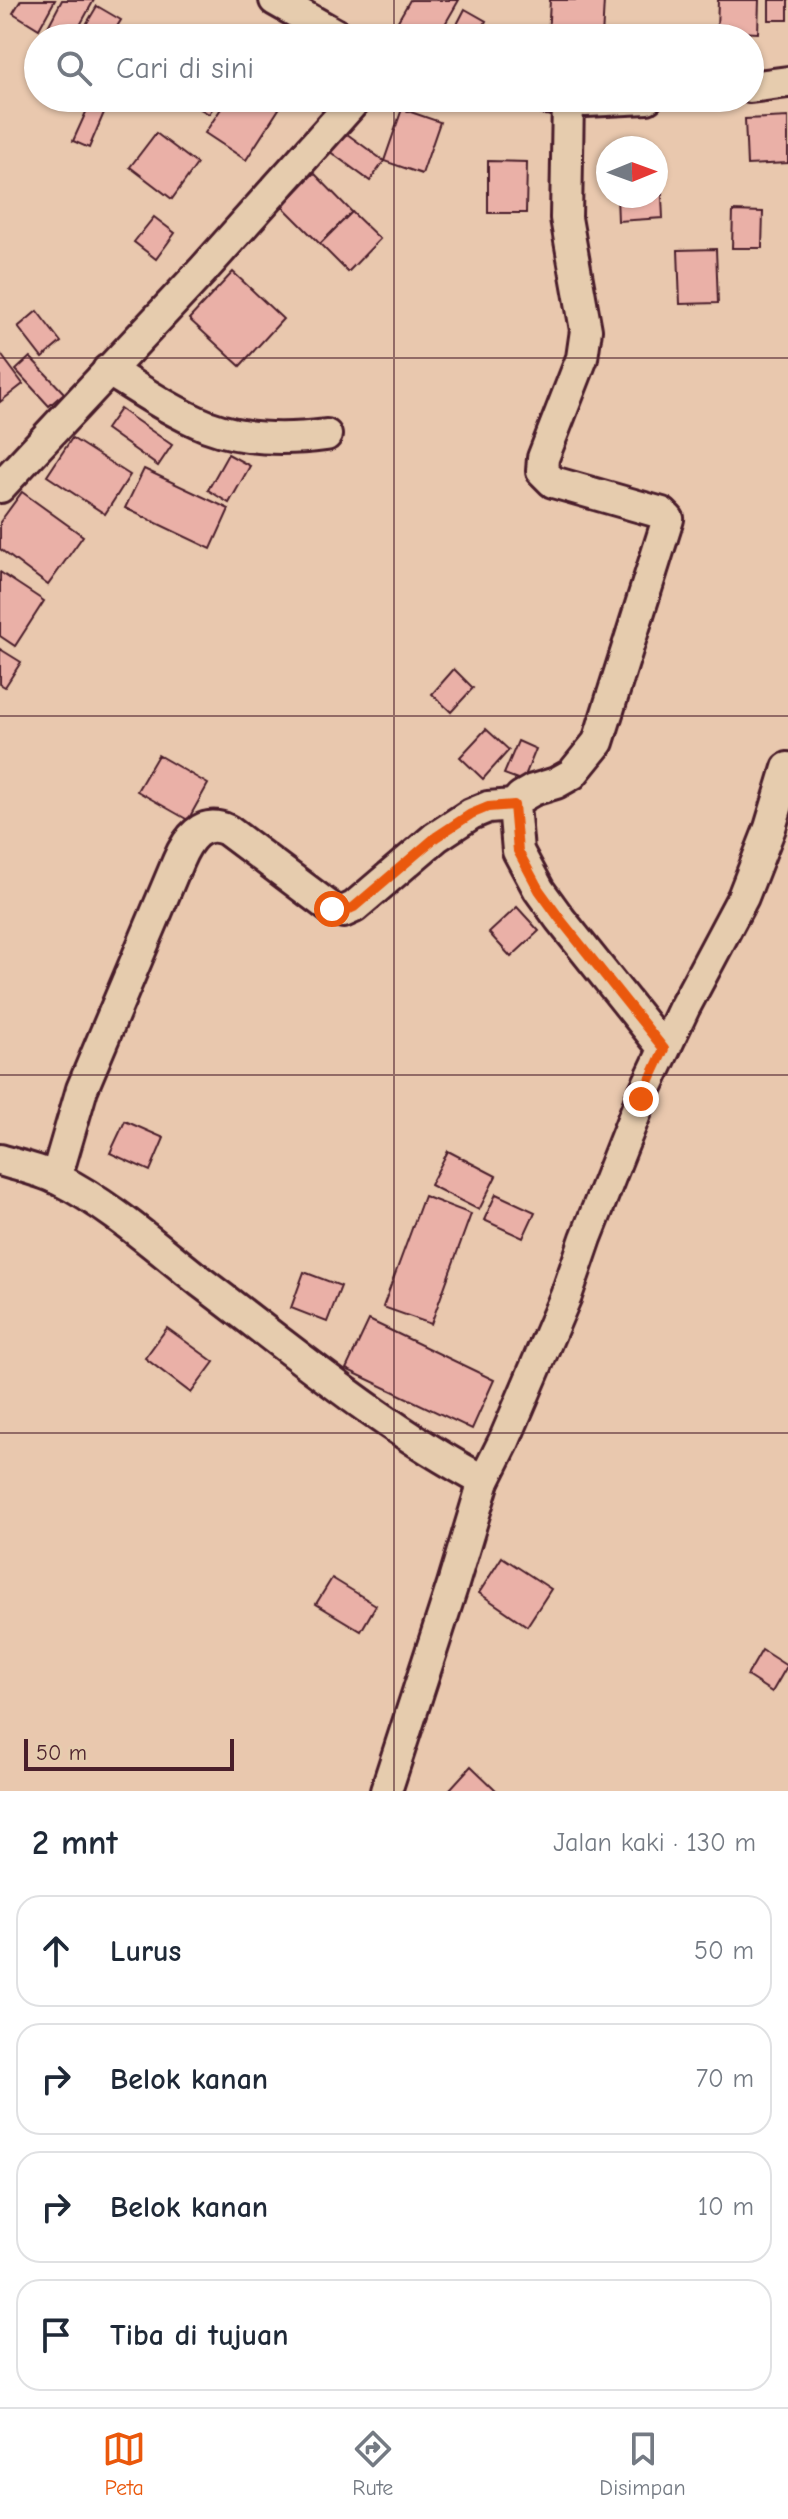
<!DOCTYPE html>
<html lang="id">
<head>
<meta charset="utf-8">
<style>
	body { margin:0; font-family:"Comic Neue",sans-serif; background:#f2f2f3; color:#1f2937 }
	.compass { position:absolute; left:596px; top:136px; width:72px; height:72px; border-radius:50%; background:#fff; box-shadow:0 2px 6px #0004; rotate:89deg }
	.scale { position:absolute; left:24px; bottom:20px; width:210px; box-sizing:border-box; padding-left:8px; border:4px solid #4a1f2b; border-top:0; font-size:22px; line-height:28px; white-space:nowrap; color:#4a1f2b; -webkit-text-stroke:6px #e6ccae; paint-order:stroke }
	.stop { position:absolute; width:24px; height:24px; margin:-18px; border:6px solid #ea580c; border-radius:50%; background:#fff }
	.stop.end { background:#ea580c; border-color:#fff; box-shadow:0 2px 8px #0008 }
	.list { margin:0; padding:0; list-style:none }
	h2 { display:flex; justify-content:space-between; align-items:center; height:104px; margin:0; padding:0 32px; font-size:34px }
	h2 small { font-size:26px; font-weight:400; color:#747a83 }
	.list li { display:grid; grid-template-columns:52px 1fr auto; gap:24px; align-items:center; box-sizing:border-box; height:112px; margin:0 16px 16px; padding:0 16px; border:2px solid #e0e1e3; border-radius:24px }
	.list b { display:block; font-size:30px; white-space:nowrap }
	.list em { font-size:26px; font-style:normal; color:#747a83 }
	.icon { flex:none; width:44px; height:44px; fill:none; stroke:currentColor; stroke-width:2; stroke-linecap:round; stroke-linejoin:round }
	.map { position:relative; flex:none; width:788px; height:1791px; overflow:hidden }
	.search { position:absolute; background:#fff; box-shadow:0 2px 6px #0004; left:24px; right:24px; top:24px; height:88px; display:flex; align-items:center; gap:20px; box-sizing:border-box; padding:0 28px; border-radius:44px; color:#747a83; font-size:30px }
	.sheet { height:616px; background:#fff }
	nav { display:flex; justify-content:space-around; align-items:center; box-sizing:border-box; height:112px; border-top:2px solid #e0e1e3; background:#fff; font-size:22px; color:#747a83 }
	nav a { display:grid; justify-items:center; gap:4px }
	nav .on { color:#ea580c }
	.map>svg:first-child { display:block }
</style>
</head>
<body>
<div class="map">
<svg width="788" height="1791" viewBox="0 0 788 1791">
	<rect width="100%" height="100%" fill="#e9c8ae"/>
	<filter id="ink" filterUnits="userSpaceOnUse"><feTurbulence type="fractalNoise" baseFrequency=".0125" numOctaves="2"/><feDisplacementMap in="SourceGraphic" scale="16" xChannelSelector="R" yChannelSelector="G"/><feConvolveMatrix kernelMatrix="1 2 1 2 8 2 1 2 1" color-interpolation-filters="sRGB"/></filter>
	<g filter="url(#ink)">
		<g fill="#eab0a7" stroke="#4a1f2b" stroke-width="2">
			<path d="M21,0H55L39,29L13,13Z"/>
			<path d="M62,0H94L73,38H42Z"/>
			<path d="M410,0H459L437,38H388Z"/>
			<path d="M550,0H604L602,38H548Z"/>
			<path d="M718,0H759L758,33L717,31Z"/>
			<rect x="769" y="0" width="19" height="20"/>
			<path d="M97,6L121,20L110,38H78Z"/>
			<path d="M465,9L486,21L477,38H450Z"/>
			<path d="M181,98H219L209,114Z"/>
			<path d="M228,98H286L246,160L205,133Z"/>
			<path d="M91,101L106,108L89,148L73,141Z"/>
			<path d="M402,109L440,122L422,174L384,161Z"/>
			<path d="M788,117V163L747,165L745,119Z"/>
			<path d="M343,131L384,161L370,181L329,151Z"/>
			<path d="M156,133L197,164L172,199L130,167Z"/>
			<path d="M656,155H660L663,218L618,221L617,196H656Z"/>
			<path d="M488,161L527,162L526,213H488Z"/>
			<path d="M314,173L352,212L320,244L282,206Z"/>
			<path d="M733,211L763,212L762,248H732Z"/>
			<path d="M352,212L380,239L348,272L320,244Z"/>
			<path d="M154,217L175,233L156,259L134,242Z"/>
			<path d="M716,249L718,303L680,304L678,250Z"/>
			<path d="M233,272L283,319L240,366L189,319Z"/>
			<path d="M37,311L61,342L42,358L18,327Z"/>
			<path d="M0,353L23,384L0,402Z"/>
			<path d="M30,357L64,393L49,406L16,370Z"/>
			<path d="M120,409L172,445L158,466L106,429Z"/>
			<path d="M72,438L130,475L105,514L47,476Z"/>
			<path d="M228,454L250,466L229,503L208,490Z"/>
			<path d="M144,469L229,509L211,549L125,508Z"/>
			<path d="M22,492L83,536L48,585L0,549V522Z"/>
			<path d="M0,572L44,601L15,646L0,636Z"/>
			<path d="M0,649L21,662L5,687L0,684Z"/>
			<path d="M454,669L473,688L451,712L432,694Z"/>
			<path d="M486,729L509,750L483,779L460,757Z"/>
			<path d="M518,741L536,749L523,781L504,774Z"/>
			<path d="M158,755L208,784L188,820L137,791Z"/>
			<path d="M517,907L539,931L511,957L489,933Z"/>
			<path d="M125,1121L164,1138L150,1171L110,1153Z"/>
			<path d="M448,1151L496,1176L479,1210L430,1185Z"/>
			<path d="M496,1194L535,1212L523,1238L484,1220Z"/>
			<path d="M424,1196L471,1214L431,1324L383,1307Z"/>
			<path d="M304,1272L341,1286L327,1322L291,1308Z"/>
			<path d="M369,1320L494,1380L472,1429L346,1369Z"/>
			<path d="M167,1328L214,1362L191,1393L145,1358Z"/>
			<path d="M502,1557L551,1589L527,1626L479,1593Z"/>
			<path d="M332,1578L376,1605L361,1631L316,1604Z"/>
			<path d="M762,1650L787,1666L772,1692L747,1676Z"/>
			<path d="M471,1766L497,1791H452L450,1789Z"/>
		</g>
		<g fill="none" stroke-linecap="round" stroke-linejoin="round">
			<g stroke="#4a1f2b" stroke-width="36">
				<g id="minor">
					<path d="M275,0L342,38"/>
					<path d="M750,87L788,82"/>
					<path d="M545,98L586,101L647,98"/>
					<path d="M568,99L566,218L586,330L582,358L543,458L542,471L553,482L662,513L668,519L598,742L572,774L556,783L533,790L521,797L514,805L518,851L539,890L560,919L664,1049"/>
					<path d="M108,370C140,390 172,412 207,426C244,440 288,440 326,435"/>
					<path d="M0,487L203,270L357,98"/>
					<path d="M0,1160C19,1166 40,1170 58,1179C110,1205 155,1246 201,1282C293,1351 382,1427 484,1481"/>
					<path d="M56,1178L82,1089L178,861C187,840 201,818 227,830L332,909L343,912L354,907L436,837L471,814L488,807L514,805"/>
					<path d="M386,1791L453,1584L484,1481L504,1441L566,1296L586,1238L641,1099L684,1008L743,897L770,828L788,768"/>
				</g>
			</g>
			<use href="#minor" stroke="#e6ccae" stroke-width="30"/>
		</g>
	</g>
	<g fill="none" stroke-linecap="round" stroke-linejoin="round" filter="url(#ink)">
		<path stroke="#ea580c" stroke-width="10" d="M332,909L343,912L354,907L436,837L471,814L488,807L514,805L518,851L539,890L560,919L664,1049L641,1099"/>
	</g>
	<path fill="none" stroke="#4a1f2b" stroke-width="2" stroke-opacity="0.55" d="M394,0V38M394,98V1791M0,358H788M0,716H788M0,1075H788M0,1433H788"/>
</svg>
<svg class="compass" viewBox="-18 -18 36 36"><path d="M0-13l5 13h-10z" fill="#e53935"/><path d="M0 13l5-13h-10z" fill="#747a83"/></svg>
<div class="scale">50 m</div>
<div class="stop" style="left:332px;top:909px"></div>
<div class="stop end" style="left:641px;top:1099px"></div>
<div class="search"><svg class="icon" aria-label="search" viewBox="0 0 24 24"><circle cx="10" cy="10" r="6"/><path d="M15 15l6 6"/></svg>Cari di sini</div>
</div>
<section class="sheet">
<h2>2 mnt<small>Jalan kaki · 130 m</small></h2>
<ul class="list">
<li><svg class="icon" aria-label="ahead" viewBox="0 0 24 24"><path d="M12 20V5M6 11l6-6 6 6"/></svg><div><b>Lurus</b></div><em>50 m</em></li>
<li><svg class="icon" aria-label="right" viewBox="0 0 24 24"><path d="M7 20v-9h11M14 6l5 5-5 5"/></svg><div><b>Belok kanan</b></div><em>70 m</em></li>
<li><svg class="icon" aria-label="right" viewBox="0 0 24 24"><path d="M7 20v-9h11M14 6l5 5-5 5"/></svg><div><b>Belok kanan</b></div><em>10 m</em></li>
<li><svg class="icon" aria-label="arrive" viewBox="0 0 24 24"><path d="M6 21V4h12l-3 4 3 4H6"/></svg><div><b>Tiba di tujuan</b></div></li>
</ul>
</section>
<nav>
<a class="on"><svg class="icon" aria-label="map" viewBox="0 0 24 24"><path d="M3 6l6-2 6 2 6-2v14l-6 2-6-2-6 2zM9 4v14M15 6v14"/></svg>Peta</a>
<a><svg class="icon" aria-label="directions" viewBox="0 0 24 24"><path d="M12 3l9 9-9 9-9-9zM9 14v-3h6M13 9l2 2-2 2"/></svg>Rute</a>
<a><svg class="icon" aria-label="saved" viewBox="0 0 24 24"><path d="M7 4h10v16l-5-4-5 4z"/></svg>Disimpan</a>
</nav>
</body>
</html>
